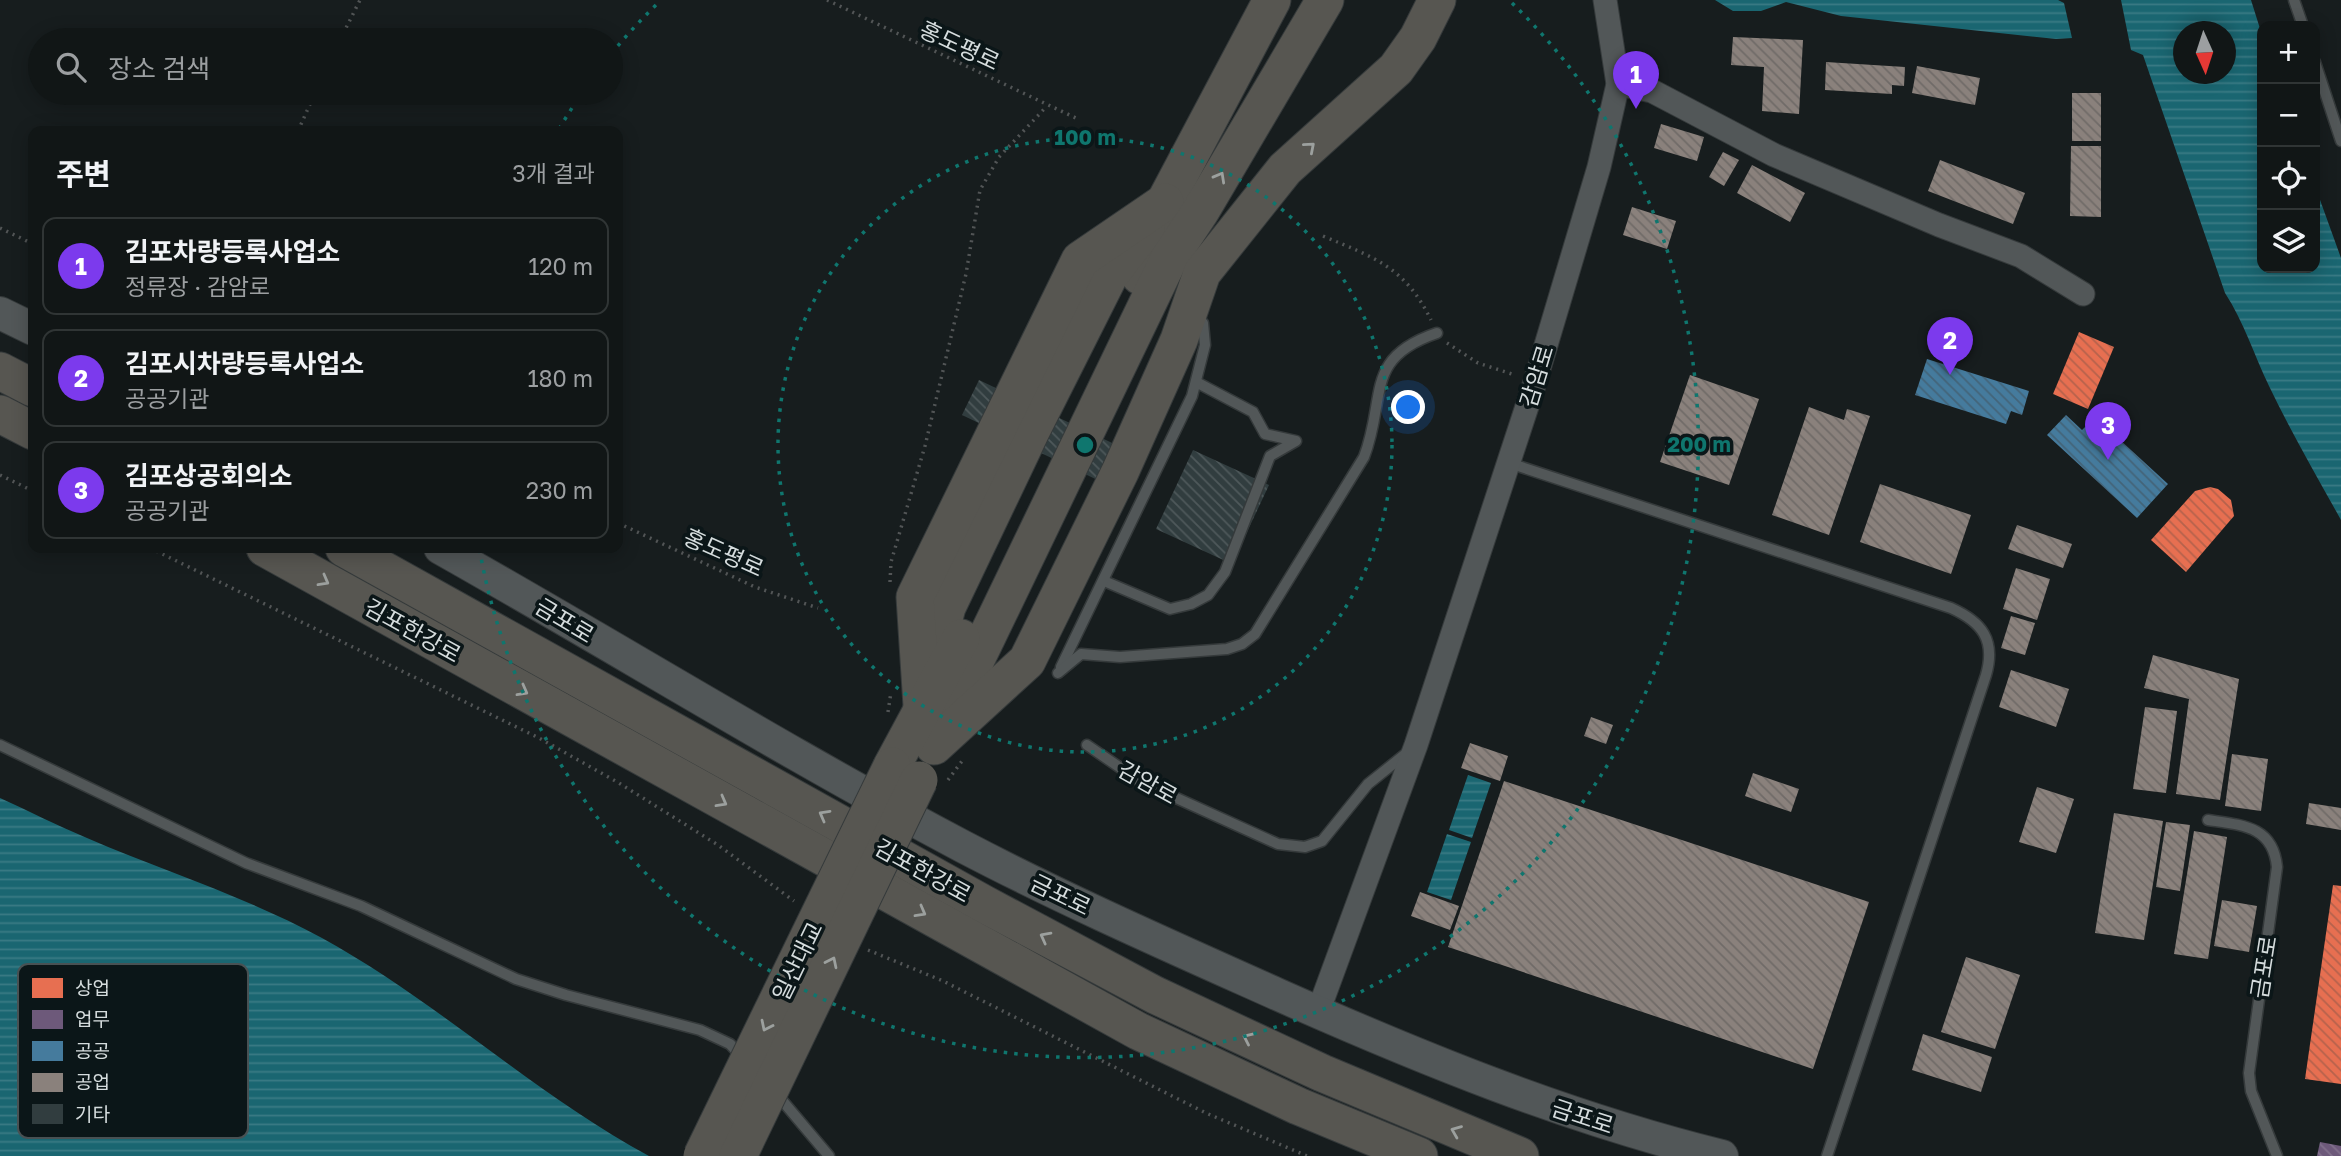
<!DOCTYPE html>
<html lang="ko">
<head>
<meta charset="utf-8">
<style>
	body { margin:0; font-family:"Golos Text","Noto Sans KR",sans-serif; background:#1a1f1f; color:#f1f3f6 }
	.controls { position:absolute; right:21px; top:21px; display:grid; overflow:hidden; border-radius:14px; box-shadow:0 4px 18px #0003 }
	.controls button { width:63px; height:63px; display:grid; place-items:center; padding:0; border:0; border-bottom:2px solid #303535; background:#111616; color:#f1f3f6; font:35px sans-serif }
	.compass { position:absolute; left:2173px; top:21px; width:63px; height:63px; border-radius:50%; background:#111616; box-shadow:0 4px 18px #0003; rotate:177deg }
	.you { position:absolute; left:1409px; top:408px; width:24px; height:24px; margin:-18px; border:5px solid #fff; border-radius:50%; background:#1a73e8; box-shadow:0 0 0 10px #1a73e833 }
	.badge { display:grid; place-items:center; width:46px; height:46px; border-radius:50%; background:#7c3aed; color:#fff; font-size:23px; font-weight:700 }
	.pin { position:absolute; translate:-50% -58px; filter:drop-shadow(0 2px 4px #0008) }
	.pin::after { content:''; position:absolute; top:37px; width:24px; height:21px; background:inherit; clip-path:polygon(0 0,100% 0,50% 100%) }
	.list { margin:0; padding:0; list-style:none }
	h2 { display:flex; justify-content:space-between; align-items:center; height:91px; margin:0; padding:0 28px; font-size:30px }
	h2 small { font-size:23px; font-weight:400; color:#9c9fa1 }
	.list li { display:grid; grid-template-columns:46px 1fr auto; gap:21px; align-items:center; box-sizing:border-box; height:98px; margin:0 14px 14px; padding:0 14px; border:2px solid #303535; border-radius:14px }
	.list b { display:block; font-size:26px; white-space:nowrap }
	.list p { margin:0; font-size:23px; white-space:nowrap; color:#9c9fa1 }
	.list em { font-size:23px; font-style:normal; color:#9c9fa1 }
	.icon { flex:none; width:38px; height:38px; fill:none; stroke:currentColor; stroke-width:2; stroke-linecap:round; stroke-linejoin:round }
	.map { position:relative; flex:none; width:2341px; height:1156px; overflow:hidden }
	.search { position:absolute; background:#111616; box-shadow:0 4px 18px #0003; left:28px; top:28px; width:595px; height:77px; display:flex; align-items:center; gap:18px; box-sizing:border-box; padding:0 24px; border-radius:38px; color:#9c9fa1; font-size:26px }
	.panel { position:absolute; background:#111616; box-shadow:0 4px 18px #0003; left:28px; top:126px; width:595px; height:427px; border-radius:14px }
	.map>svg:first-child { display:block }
</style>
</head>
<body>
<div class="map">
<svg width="2341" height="1156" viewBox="0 0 2341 1156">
	<defs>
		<pattern id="water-rules" width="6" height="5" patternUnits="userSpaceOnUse" patternTransform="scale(1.75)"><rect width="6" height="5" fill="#1a6671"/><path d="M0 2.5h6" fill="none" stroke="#3a7b85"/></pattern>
		<pattern id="shops-back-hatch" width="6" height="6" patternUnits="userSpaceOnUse" patternTransform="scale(1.75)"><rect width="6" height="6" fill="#e76f51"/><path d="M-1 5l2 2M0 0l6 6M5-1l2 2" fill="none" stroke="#b5624c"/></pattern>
		<pattern id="offices-back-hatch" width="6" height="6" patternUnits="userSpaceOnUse" patternTransform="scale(1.75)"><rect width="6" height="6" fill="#6d597a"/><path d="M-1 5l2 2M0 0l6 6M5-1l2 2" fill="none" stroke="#81708c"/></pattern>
		<pattern id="public-back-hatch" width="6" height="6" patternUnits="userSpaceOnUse" patternTransform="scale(1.75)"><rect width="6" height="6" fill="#457b9d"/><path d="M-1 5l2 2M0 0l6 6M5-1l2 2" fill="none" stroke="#436479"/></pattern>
		<pattern id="industry-back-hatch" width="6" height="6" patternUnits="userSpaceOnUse" patternTransform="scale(1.75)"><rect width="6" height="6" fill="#8a817c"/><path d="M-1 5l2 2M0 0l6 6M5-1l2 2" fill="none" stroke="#706b68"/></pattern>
		<pattern id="building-back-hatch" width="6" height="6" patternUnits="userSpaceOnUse" patternTransform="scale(1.75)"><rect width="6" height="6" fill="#313d3f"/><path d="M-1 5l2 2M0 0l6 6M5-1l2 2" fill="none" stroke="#4e585a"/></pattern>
	</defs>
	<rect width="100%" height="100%" fill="#171d1e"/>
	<g fill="url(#water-rules)" fill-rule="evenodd">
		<path d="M1715,0H2058L2064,3L2072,38L2056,39L1841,16L1786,2L1761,11H1733Z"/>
		<path d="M2121,0H2251L2262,35V268H2315V186L2341,258V520C2316,475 2291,432 2269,386C2254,355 2244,322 2225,293L2143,55L2131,50ZM2184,32H2226V74H2184Z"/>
		<path d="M1468,775L1491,783L1472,838L1449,830Z"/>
		<path d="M0,798C29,811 58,826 87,838C166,872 247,897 322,938C437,1001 534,1094 649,1156H0Z"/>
		<path d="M1447,834L1471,842L1451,900L1427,892Z"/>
	</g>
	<g fill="url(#shops-back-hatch)">
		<path d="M2079,332L2114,347L2088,409L2053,394Z"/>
		<path d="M2210,487L2218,489L2231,500L2234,516L2186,572L2151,540L2195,491Z"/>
		<path d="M2333,885L2341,886V1084L2305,1079Z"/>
	</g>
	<path fill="url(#offices-back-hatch)" d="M2320,1142L2341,1146V1156H2317Z"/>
	<g fill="url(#public-back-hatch)">
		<path d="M1927,359L2029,391L2022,415L2011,411L2006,424L1915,395Z"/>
		<path d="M2066,415L2082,430L2095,417L2168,484L2137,518L2047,435Z"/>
	</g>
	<g fill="url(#industry-back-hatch)">
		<path d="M1733,37L1803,40L1799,114L1762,111L1764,67L1731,65Z"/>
		<path d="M1826,62L1905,67L1904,86L1892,85V94L1825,90Z"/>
		<path d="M1917,66L1980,78L1975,105L1912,93Z"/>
		<rect x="2072" y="93" width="29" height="48"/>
		<path d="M1661,124L1704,137L1697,161L1654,148Z"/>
		<path d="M2071,146H2101V217L2070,216Z"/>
		<path d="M1723,152L1739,160L1724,186L1709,177Z"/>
		<path d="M1940,160L2025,193L2013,224L1928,191Z"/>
		<path d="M1752,165L1805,193L1790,222L1737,193Z"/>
		<path d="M1632,207L1676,221L1667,249L1623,235Z"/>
		<path d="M1690,375L1759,399L1729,485L1660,462Z"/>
		<path d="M1809,407L1844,420L1847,409L1870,416L1829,535L1772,515Z"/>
		<path d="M1880,484L1971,515L1951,574L1860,542Z"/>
		<path d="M2017,525L2072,544L2063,568L2008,549Z"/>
		<path d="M2016,568L2050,579L2037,620L2003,609Z"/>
		<path d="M2011,616L2035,623L2025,655L2001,648Z"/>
		<path d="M2153,655L2239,679L2220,800L2176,794L2189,699L2144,688Z"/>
		<path d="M2011,670L2069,689L2056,727L1999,707Z"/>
		<path d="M2145,707L2177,711L2166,793L2133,789Z"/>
		<path d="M1591,717L1613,725L1606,744L1584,736Z"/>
		<path d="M1470,743L1508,756L1500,781L1461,768Z"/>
		<path d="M2232,754L2268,759L2261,811L2225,806Z"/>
		<path d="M1753,773L1799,789L1791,812L1745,796Z"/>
		<path d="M1504,781L1869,902L1813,1069L1448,947Z"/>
		<path d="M2037,787L2074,799L2056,853L2019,842Z"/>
		<path d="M2309,803L2341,808V830L2306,824Z"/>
		<path d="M2114,813L2163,821L2144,940L2095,933Z"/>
		<path d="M2166,822L2190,825L2180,891L2156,887Z"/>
		<path d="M2194,831L2227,837L2208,959L2174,954Z"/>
		<path d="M1420,892L1459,906L1450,930L1411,916Z"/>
		<path d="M2222,900L2257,906L2249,952L2214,946Z"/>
		<path d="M1966,957L2020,975L1995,1049L1941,1032Z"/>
		<path d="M1923,1034L1992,1057L1981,1092L1912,1070Z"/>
	</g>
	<g fill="url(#building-back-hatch)">
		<path d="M979,380L1127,450L1110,486L962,415Z"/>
		<path d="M1193,450L1269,485L1232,564L1156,529Z"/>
	</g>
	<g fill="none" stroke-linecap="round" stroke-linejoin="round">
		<g stroke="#353a3b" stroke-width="13">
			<g id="service">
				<path d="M2294,0L2303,26"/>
				<path d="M2315,62L2341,141"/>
				<path d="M1509,463L1951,608C1982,622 1996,640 1986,675L1827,1156"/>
				<path d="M1104,581L1170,609L1191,604L1208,595L1225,572L1270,456L1296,441L1265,434L1253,412L1196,382"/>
				<path d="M1061,667L1192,396L1205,345L1203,323"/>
				<path d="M1058,673L1081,654L1120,657L1227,649L1242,644L1255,634L1364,457C1387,397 1363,358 1437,333"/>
				<path d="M0,745L246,863L361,906L516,979L566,995L700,1030L730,1044L742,1057"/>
				<path d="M1087,745L1141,782L1278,844L1305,847L1322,841L1368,784L1408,752"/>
				<path d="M2208,820C2242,825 2273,826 2277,867L2249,1073L2251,1091L2277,1156"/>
				<path d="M775,1092L829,1156"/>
			</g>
		</g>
		<g stroke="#353a3b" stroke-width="25">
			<g id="minor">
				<path d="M1618,84L1652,91L1774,155L1939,225L2021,256L2083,294"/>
				<path d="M1318,1012L1416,745L1535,382L1599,167L1618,84L1605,0"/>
			</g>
		</g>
		<g stroke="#353a3b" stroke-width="34">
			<g id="secondary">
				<path d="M0,313L33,329"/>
				<path d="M440,548C614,646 784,752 962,846C1065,900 1172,947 1279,995C1423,1059 1568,1118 1722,1156"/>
			</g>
		</g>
		<g stroke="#353a3b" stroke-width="39">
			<g id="trunk">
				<path d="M1140,276L1153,248L1165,202L1272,0"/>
				<path d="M0,371L33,388"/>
				<path d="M0,414L33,431"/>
				<path d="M265,548L1138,1031L1298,1106L1419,1156"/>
				<path d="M344,548L984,904L1155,995L1322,1073L1520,1156"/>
				<path d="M931,668L947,607L1031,431L1109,276L1146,228"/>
				<path d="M922,706L915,597L1080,260L1165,202"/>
				<path d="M943,728L1169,259L1200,212L1325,0"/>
				<path d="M934,746L1027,661L1120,472L1179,340L1202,273L1285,169L1396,69L1418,38L1437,0"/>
				<path d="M892,766L961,638"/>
			</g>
		</g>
		<g stroke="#525556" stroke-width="3.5" stroke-dasharray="2 5" stroke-linecap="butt">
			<path d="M827,0L1078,119"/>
			<path d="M340,40L360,0"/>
			<path d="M298,131L315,93"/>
			<path d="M0,228L33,244"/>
			<path d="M1323,236C1375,258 1405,267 1431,320"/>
			<path d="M1447,343L1478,363L1515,375"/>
			<path d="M0,475L33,491"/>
			<path d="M618,523L755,587L818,608"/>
			<path d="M150,548L539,738L619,783L718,845L794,901"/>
			<path d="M890,582L891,562L925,446L966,274L980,190L999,157L1047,106"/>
			<path d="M888,712L891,692"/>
			<path d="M948,780L962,761"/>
			<path d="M868,950L943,981L1206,1113L1307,1156"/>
		</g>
		<use href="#service" stroke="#525758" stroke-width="10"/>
		<use href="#minor" stroke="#525758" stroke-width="23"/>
		<use href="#secondary" stroke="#525758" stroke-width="32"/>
		<use href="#trunk" stroke="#575651" stroke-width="37"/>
		<g stroke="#353a3b" stroke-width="39" stroke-linecap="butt">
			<g id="trunk-bridge">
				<path d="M702,1156L892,766"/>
				<path d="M738,1156L919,780"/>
			</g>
		</g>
		<use href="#trunk-bridge" stroke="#575651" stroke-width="37"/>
	</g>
	<defs><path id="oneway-chevron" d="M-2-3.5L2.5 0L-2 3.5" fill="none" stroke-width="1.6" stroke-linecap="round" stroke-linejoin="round" transform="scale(1.75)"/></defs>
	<g stroke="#9ca09e">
		<use href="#oneway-chevron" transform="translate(1310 147) rotate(-41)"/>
		<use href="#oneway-chevron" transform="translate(1220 177) rotate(-61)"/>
		<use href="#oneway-chevron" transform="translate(324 581) rotate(29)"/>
		<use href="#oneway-chevron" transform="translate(523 691) rotate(29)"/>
		<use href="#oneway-chevron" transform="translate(722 802) rotate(29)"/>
		<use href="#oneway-chevron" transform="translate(824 815) rotate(-151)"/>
		<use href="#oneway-chevron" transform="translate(921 912) rotate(29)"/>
		<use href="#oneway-chevron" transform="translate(1045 937) rotate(-152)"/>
		<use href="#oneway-chevron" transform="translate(832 962) rotate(-64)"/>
		<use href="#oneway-chevron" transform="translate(766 1026) rotate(116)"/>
		<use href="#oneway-chevron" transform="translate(1248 1038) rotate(-155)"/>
		<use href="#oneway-chevron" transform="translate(1456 1131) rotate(-158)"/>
	</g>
	<g fill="none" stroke="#0f766e" stroke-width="3.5" stroke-dasharray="3.5 7">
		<circle cx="1085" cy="445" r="307"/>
		<path d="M559 129A614 614 0 0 1 582 93M611 54A614 614 0 0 1 658 3M1512 3A614 614 0 1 1 480 552"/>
	</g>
	<g text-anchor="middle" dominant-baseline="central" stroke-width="7" stroke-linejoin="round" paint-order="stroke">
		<g font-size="23" fill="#d5dcdd" stroke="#0b1618">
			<text transform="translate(960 45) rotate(25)">홍도평로</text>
			<text transform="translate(1536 376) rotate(-73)">감암로</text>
			<text transform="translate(724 552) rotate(24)">홍도평로</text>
			<text transform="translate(565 620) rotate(31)">금포로</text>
			<text transform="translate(413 630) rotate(29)">김포한강로</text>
			<text transform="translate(1148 782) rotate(29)">감암로</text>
			<text transform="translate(923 870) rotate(29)">김포한강로</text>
			<text transform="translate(1061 894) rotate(26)">금포로</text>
			<text transform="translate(797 961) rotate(-64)">일산대교</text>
			<text transform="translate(2263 967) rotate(-81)">금포로</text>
			<text transform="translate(1583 1116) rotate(18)">금포로</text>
		</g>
	</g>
	<rect x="18" y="964" width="230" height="174" rx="10" fill="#0b1618" stroke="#485153" stroke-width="2"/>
	<rect x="32" y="978" width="31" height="20" fill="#e76f51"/>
	<rect x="32" y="1010" width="31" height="19" fill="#6d597a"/>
	<rect x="32" y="1041" width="31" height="20" fill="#457b9d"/>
	<rect x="32" y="1073" width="31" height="19" fill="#8a817c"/>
	<rect x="32" y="1104" width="31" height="20" fill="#313d3f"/>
	<g font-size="19" fill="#d5dcdd">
		<text x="75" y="995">상업</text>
		<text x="75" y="1026">업무</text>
		<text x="75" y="1058">공공</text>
		<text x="75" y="1089">공업</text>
		<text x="75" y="1121">기타</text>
	</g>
	<circle cx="1085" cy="445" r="10" fill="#0f766e" stroke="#0b1618" stroke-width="3.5"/>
	<g font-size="21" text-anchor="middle" font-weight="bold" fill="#0f766e" stroke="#0b1618" stroke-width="7" stroke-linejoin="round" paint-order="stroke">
		<text x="1085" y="145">100 m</text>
		<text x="1699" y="452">200 m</text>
	</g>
</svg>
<div class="controls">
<button>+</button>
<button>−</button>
<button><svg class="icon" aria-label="locate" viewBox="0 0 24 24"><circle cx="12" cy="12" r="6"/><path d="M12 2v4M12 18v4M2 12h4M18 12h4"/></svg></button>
<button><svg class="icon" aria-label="layers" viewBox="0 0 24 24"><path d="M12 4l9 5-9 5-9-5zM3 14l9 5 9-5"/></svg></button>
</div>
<svg class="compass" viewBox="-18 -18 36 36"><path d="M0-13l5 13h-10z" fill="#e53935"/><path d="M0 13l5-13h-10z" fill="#9c9fa1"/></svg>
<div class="you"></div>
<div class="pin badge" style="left:1636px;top:109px">1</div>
<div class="pin badge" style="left:1950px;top:375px">2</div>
<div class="pin badge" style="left:2108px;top:460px">3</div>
<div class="search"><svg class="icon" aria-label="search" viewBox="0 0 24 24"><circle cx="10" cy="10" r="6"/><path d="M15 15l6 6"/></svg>장소 검색</div>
<section class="panel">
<h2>주변<small>3개 결과</small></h2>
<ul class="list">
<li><span class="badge">1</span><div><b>김포차량등록사업소</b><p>정류장 · 감암로</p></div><em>120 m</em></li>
<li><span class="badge">2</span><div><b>김포시차량등록사업소</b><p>공공기관</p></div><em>180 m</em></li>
<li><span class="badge">3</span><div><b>김포상공회의소</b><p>공공기관</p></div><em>230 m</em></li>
</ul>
</section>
</div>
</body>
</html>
